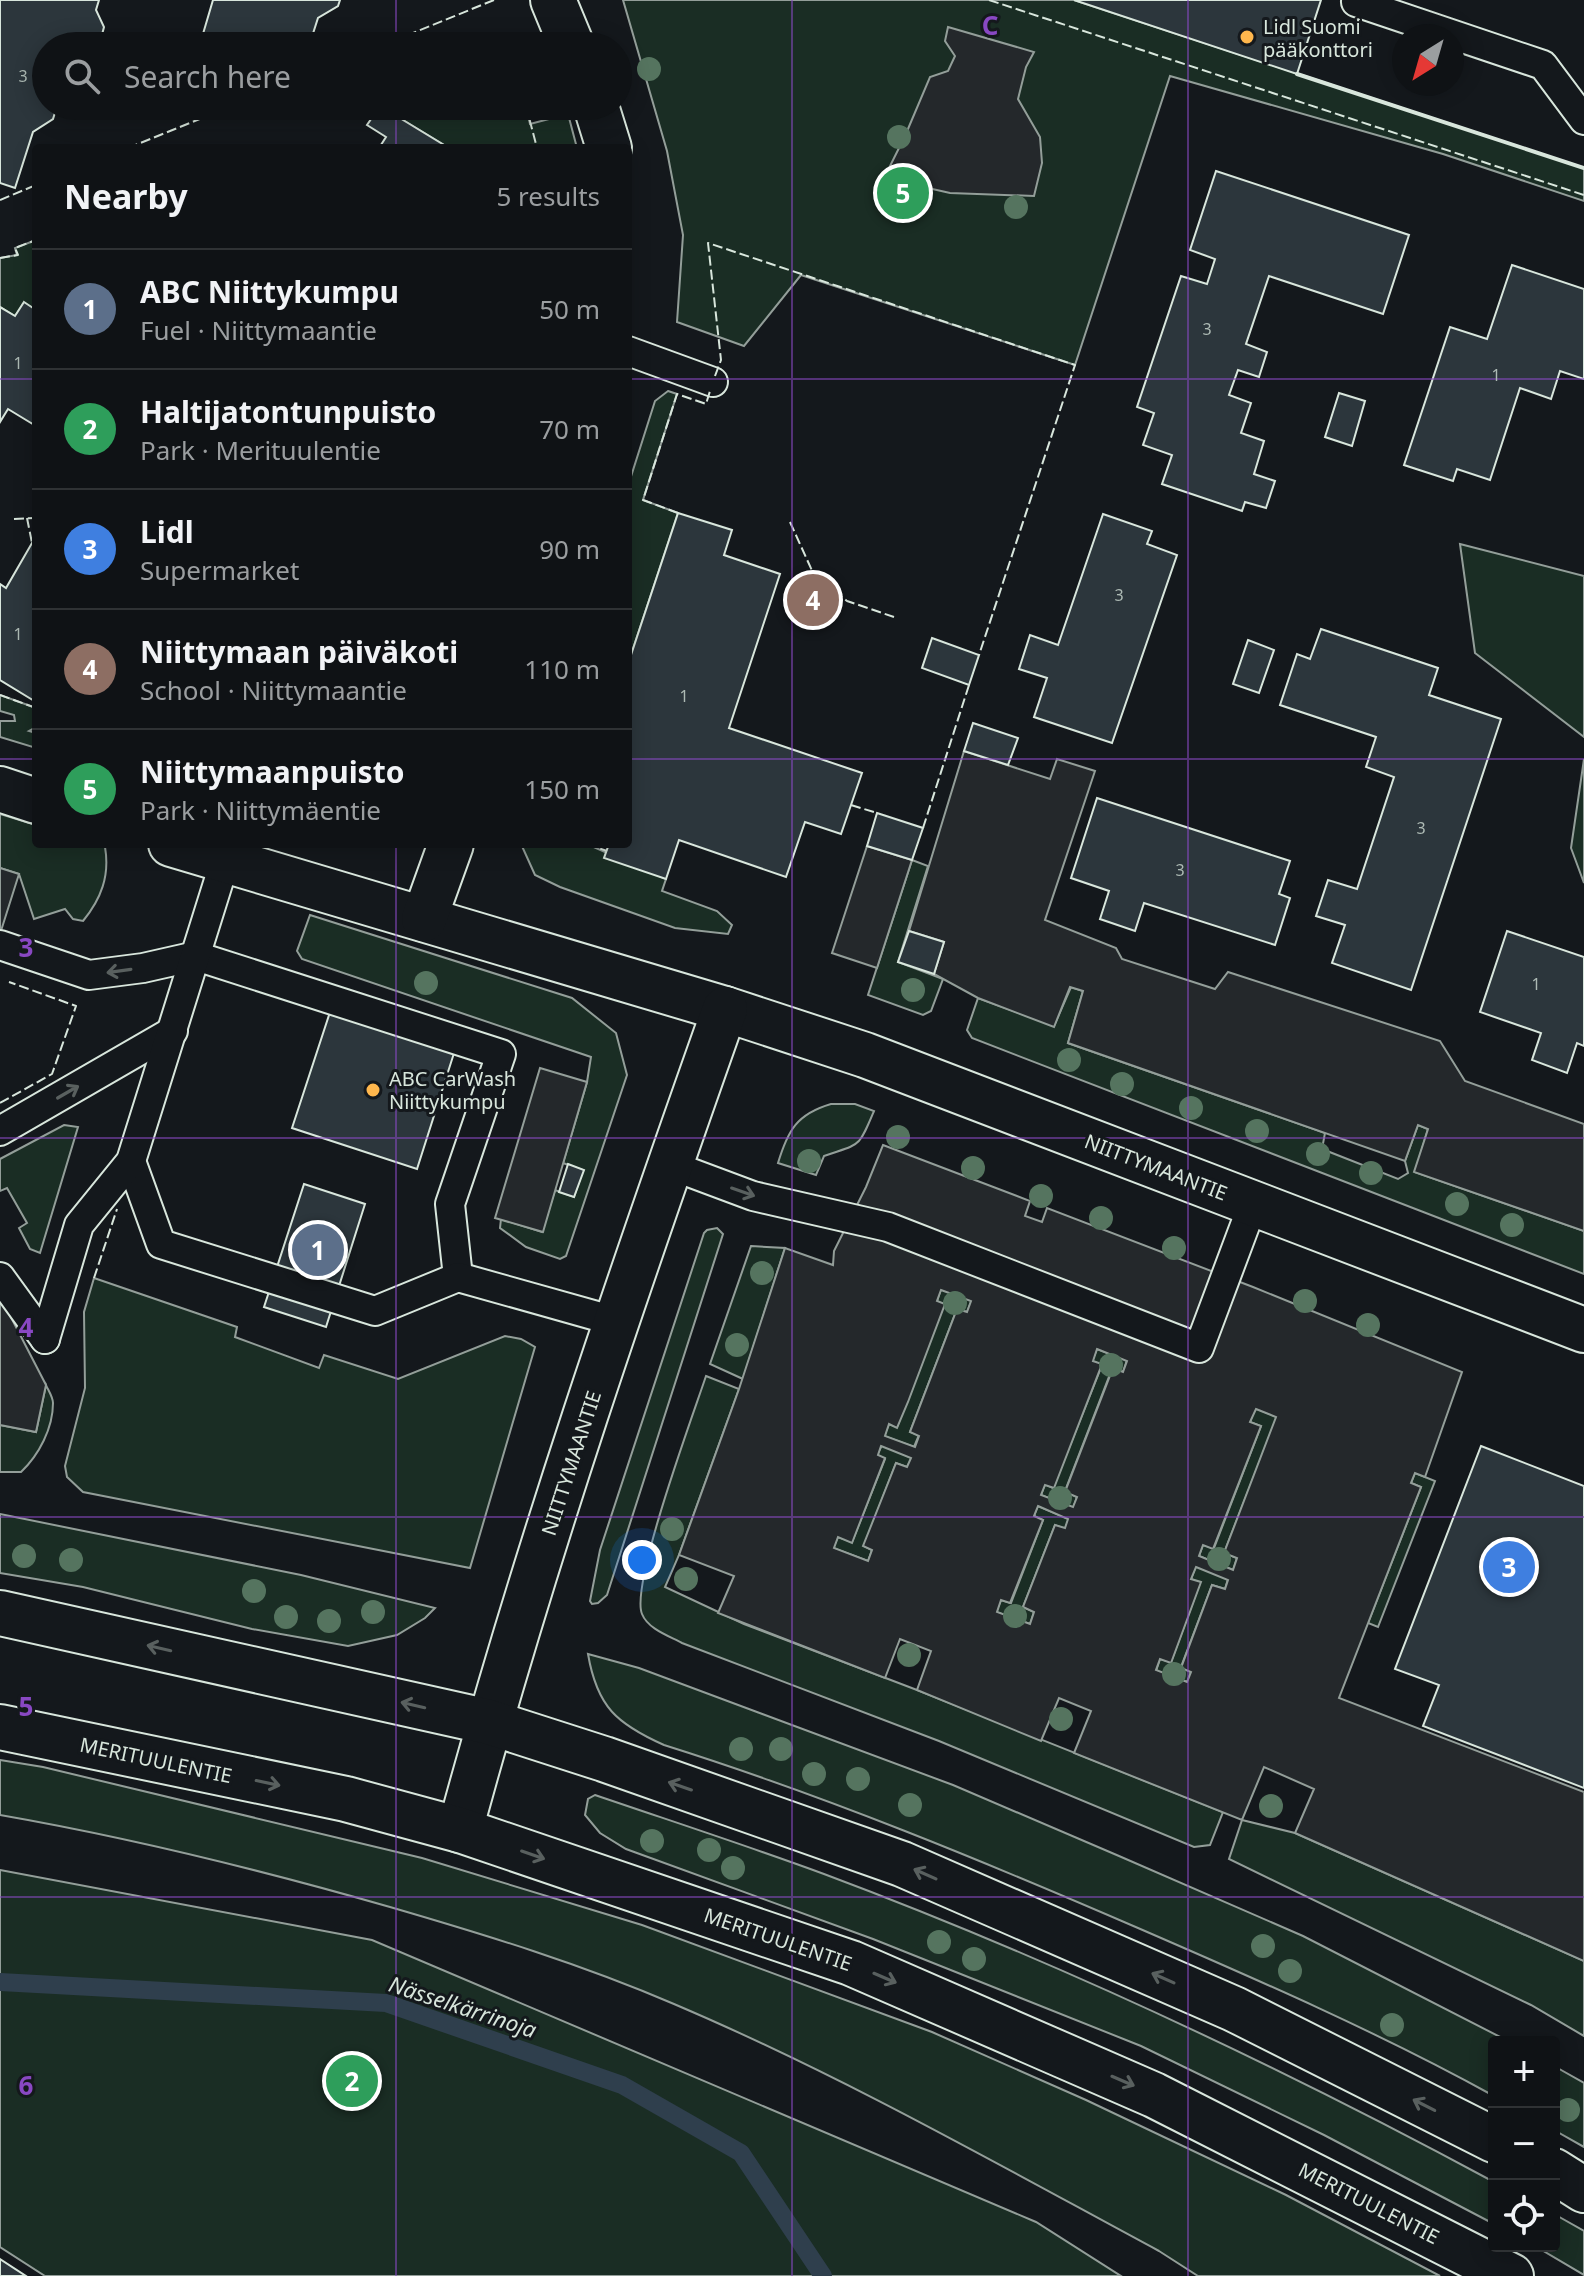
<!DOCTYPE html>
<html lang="en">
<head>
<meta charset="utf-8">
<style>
	body { margin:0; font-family:"Noto Sans",sans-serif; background:#181b1e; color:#f1f3f6 }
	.controls { position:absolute; right:24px; bottom:24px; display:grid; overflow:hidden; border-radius:8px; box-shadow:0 4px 20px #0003 }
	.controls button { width:72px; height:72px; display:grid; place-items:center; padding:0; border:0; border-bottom:2px solid #2f3234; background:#0f1215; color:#f1f3f6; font:40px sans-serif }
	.compass { position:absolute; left:1392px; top:24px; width:72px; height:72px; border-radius:50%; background:#0f1215; box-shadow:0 4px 20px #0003; rotate:217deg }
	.you { position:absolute; left:642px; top:1560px; width:28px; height:28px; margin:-20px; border:6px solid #fff; border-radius:50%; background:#1a73e8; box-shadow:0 0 0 12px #1a73e833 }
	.badge { display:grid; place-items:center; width:52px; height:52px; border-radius:50%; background:#7c3aed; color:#fff; font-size:26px; font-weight:700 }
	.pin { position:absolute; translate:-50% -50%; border:4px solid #fff; box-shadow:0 2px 8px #0006 }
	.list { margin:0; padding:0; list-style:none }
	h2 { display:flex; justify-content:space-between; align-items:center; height:104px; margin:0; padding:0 32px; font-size:34px }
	h2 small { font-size:26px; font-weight:400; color:#9b9ea0 }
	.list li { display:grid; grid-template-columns:52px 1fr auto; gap:24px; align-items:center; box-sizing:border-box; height:120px; padding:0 32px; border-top:2px solid #2f3234 }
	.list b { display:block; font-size:30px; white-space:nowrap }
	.list p { margin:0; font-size:26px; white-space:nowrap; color:#9b9ea0 }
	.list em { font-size:26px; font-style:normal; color:#9b9ea0 }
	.icon { flex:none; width:44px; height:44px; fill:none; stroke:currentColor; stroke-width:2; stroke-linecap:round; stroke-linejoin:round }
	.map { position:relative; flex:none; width:1584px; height:2276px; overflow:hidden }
	.search { position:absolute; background:#0f1215; box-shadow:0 4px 20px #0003; left:32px; top:32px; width:600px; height:88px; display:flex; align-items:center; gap:20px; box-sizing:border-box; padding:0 28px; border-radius:44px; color:#9b9ea0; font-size:30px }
	.panel { position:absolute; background:#0f1215; box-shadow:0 4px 20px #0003; left:32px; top:144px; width:600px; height:704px; border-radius:8px }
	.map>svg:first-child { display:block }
</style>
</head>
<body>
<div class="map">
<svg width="1584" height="2276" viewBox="0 0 1584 2276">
	<rect width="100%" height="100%" fill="#14181c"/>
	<g fill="#1a2d24" stroke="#939e99" stroke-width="2">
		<path d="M623,0H1074L1584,168V201L1443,154L1170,76L1075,365L801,275L744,346L677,322L683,235L667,151Z"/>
		<path d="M380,106H526L530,124L568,114L577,148H449Z"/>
		<path d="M36,240V310L24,303L15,316L0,307V258L17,255L15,248Z"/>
		<path d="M668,391L677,394L643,500L678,513L628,664V486L655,401Z"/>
		<path d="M1460,544L1584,576V737L1475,653Z"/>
		<path d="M0,695L36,708V727L29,731L36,733V748L0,737V721H15L14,715L0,711Z"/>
		<path d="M1584,759V883L1571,848Z"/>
		<path d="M0,814L36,825V844H95L105,847C110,876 101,899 83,921L73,919L65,909L34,919L19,874L0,868Z"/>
		<path d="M521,844H587L666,879L662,891L717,911L732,925L728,934L675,928L560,887L535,875Z"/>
		<path d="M912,860L928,866L898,962L943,979L931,1011L923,1015L868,995Z"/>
		<path d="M310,915L572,998L616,1033L627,1075L566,1256L560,1259L526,1247L500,1228L501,1219L542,1232L555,1190L574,1197L583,1170L563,1163L587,1082L591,1057L302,959L297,951Z"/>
		<path d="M1071,987L1083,991L1068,1043L1325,1133L1322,1149L1398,1179L1408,1173L1405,1161L1418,1125L1428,1129L1415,1172L1584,1231V1274L972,1038L967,1030L978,998L1054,1026Z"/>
		<path d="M831,1104H855L874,1111C858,1149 861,1143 824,1156L816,1175L778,1163C788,1130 797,1114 831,1104Z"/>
		<path d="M64,1125L78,1127L40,1253L30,1249L19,1228L27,1223L7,1188L0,1191V1159Z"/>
		<path d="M717,1228L723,1234L607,1595L598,1603L592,1604L590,1601L600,1550L704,1233L707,1230Z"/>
		<path d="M751,1246L785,1248L743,1379L710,1364Z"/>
		<path d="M94,1278L237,1327L235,1337L319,1368L324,1355L398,1379L505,1336L521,1339L535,1347L470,1568L83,1492L67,1477L65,1466L85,1388L84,1312Z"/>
		<path d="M941,1289L972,1300L967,1312L957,1309L910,1432L919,1435L914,1447L884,1436L889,1424L897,1427L944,1305L937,1301Z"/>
		<path d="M1097,1349L1127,1360L1123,1372L1112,1369L1065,1491L1077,1497L1073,1508L1041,1495L1045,1484L1053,1488L1102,1365L1092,1361Z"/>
		<path d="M706,1376L739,1389L679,1555L665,1587L744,1624L917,1690L1223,1812L1210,1845L1194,1847L939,1741L682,1643C669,1636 648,1629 642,1614C630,1585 693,1415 706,1376Z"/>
		<path d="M46,1385C48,1390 53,1397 53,1403C53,1428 39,1455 21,1472H0V1425L36,1432Z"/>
		<path d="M1255,1408L1277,1417L1224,1553L1237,1558L1233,1570L1199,1556L1203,1545L1214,1548L1261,1426L1250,1422Z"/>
		<path d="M882,1445L912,1458L907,1467L896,1463L864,1546L872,1550L868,1561L833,1548L838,1537L852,1542L885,1459L877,1455Z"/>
		<path d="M1415,1473L1435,1481L1378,1627L1368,1623L1421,1487L1411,1483Z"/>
		<path d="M1038,1506L1069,1519L1065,1529L1055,1525L1023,1607L1034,1612L1030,1624L996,1612L1001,1600L1011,1603L1043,1520L1034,1516Z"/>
		<path d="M0,1514L301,1575L435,1608L425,1618L397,1635L348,1646L252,1629L83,1587L0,1573Z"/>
		<path d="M1196,1566L1228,1579L1225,1589L1212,1585L1181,1667L1191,1672L1187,1682L1156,1671L1160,1659L1171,1662L1200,1583L1191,1579Z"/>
		<path d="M588,1654L639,1668L953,1785L1119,1856L1303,1936L1510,2042H1494V2096C1380,2033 1258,1980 1138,1928C983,1861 826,1796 664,1745C617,1724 597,1707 588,1654Z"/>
		<path d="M0,1760L43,1767L422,1858L642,1925L932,2032L1086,2100L1286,2195L1440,2276H1198L1159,2251C999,2165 841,2075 674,2004C581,1964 486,1935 390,1907C261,1870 132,1838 0,1815Z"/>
		<path d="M595,1795C671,1821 748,1846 824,1874C1054,1960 1277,2065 1494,2182V2224L1324,2135L1141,2046L873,1939L626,1849L600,1833L585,1815L588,1799Z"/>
		<path d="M1242,1820L1295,1833L1584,1961V2036L1531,2005L1229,1859Z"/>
		<path d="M0,1870L372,1940L1036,2222L1121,2276H45L0,2247Z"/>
		<path d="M1554,2066L1584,2083V2147L1554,2130Z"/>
		<path d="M1554,2214L1584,2231V2275L1535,2246H1554Z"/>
	</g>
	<g fill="#24282b" stroke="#939e99" stroke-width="2" fill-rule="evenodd">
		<path d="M948,27L1034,52L1026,67L1018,99L1040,137L1042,163L1034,196L950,193L884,178L905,136L930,77L948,71L955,56L945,41Z"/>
		<path d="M964,751L1050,779L1057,759L1095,771L1045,920L1116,948L1122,959L1215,989L1228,972L1440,1041L1465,1081L1584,1124V1231L1414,1172L1428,1129L1418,1125L1405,1161L1068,1043L1083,991L1070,987L1054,1027L978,998L934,974L944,942L909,931Z"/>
		<path d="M867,846L912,860L877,968L832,953Z"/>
		<path d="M0,868L19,874L0,934Z"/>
		<path d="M540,1068L587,1082L543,1232L495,1218Z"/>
		<path d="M883,1145L1030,1201L1025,1216L1042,1222L1047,1208L1253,1287L1462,1372L1425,1477L1415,1473L1411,1483L1421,1487L1339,1698L1584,1792V1961L1295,1833L1314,1789L1264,1767L1242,1820L1074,1753L1091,1711L1059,1698L1041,1741L917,1690L931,1651L900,1639L885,1678L718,1613L734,1576L679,1555L739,1389L785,1248L833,1265L834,1251L866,1187ZM941,1290L971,1301L967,1312L957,1309L910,1432L919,1436L915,1447L885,1436L889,1424L897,1428L908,1402L945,1304L937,1301ZM1097,1349L1127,1361L1123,1372L1113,1368L1065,1492L1077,1497L1073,1507L1041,1495L1045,1485L1054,1488L1102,1364L1093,1361ZM1256,1409L1276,1417L1224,1553L1237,1558L1233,1570L1199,1556L1203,1545L1213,1549L1261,1426L1250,1422ZM881,1446L911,1458L907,1467L896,1463L863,1546L872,1550L868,1561L834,1548L838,1537L852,1543L885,1458L878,1455ZM1038,1506L1068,1519L1065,1528L1055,1525L1023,1607L1034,1612L1030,1624L997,1612L1001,1600L1010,1603L1043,1520L1034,1516ZM1196,1567L1228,1580L1225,1589L1212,1585L1181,1668L1191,1672L1187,1682L1156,1670L1160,1659L1171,1663L1201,1582L1191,1579Z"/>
		<path d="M0,1296L46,1385L36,1432L0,1425Z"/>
	</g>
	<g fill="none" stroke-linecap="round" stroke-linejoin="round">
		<path stroke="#2f3f4d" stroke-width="18" d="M0,1982L386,2003L622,2085L741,2153L823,2276"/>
	</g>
	<g fill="#2c363c" stroke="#d8e6dc" stroke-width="2">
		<path d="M99,0L96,10L104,27L99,46H46V106H57L53,119L33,132L15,188L0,183V0Z"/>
		<path d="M213,0H340L338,6L318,18L309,46H207L200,44Z"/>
		<path d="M1074,0H1321L1297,74Z"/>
		<path d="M380,106L449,148H379L386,137L367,125Z"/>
		<path d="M1216,171L1409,235L1383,314L1269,276L1246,344L1267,352L1259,377L1238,370L1229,395L1251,403L1241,433L1264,441L1254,474L1275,481L1266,508L1245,502L1242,511L1162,484L1172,455L1143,445L1154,413L1137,407L1181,276L1207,284L1215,259L1190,250Z"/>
		<path d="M1512,265L1584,289V379L1560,371L1551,399L1520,388L1490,480L1457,469L1453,481L1404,465L1450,327L1487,339Z"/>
		<path d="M24,302L36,310V426L8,409L0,422V307L15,316Z"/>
		<path d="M1339,393L1365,401L1352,446L1325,437Z"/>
		<path d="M678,513L732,530L724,555L780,574L729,728L862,773L841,834L805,822L786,877L679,840L666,879L604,858L609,844H628V664Z"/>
		<path d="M1103,514L1152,531L1147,544L1177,555L1112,743L1034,717L1047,678L1019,669L1030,635L1058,645Z"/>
		<path d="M32,543L36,545V702L0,680V584L6,588Z"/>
		<path d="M1321,629L1438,668L1429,695L1501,719L1411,990L1332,963L1345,925L1316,916L1328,880L1357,889L1394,777L1366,767L1376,737L1280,705L1297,654L1310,659Z"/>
		<path d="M932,638L979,655L969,685L922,668Z"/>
		<path d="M1248,640L1274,650L1259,693L1233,684Z"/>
		<path d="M973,723L1018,738L1008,765L964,751Z"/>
		<path d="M1097,798L1290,861L1279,894L1290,898L1275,945L1144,903L1135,931L1100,919L1109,891L1071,878Z"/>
		<path d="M877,813L923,828L912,860L867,846Z"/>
		<path d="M909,931L944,942L934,974L898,962Z"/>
		<path d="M1507,931L1584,957V1046L1577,1043L1567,1073L1532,1060L1541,1033L1480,1012Z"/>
		<path d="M331,1009L455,1050L417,1169L292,1128Z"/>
		<path d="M568,1164L584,1170L574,1197L559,1192Z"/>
		<path d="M304,1184L365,1204L326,1327L264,1307Z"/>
		<path d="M1481,1446L1584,1486V1788L1423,1726L1439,1685L1395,1669Z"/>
		<path d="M0,2259L26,2276H0Z"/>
	</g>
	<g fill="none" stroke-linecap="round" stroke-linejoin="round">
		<g stroke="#d8e6dc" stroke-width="32">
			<g id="lane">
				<path d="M1356,2L1543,65L1584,120"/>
				<path d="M628,351L713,382"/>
				<path d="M0,945L89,975L143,968L196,956L501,1054L450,1204L458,1277"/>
				<path d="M0,1131L173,1031"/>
				<path d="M131,1161L161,1244L375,1311L458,1277L618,1322"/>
				<path d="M670,1165L753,1196L888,1227L1199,1348L1253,1204"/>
				<path d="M0,1277L45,1339"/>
				<path d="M45,1339L79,1225L131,1161L225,861"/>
			</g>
		</g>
		<g stroke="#d8e6dc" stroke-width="48">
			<g id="street">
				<path d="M553,0L572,46"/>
				<path d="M596,106L609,148"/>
				<path d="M0,789L36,801"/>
				<path d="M171,844L725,1009L865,1055L1584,1330"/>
				<path d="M424,919L451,844"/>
				<path d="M460,1830C535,1553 629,1280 725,1009"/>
			</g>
		</g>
		<g stroke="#d8e6dc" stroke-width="48">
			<g id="primary">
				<path d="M0,1613L489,1722L604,1759L902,1864L1234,2009L1494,2140"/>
				<path d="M0,1727L346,1799L460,1830L851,1963L1154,2095L1511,2276"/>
				<path d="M1554,2171L1584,2190"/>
			</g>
		</g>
		<use href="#lane" stroke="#14181c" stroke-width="28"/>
		<use href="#street" stroke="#14181c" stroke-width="44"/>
		<use href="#primary" stroke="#14181c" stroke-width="44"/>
		<g stroke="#d8e6dc" stroke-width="2" stroke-dasharray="10 4" stroke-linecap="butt">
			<path d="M989,0L1584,195"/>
			<path d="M381,46L494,0"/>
			<path d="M526,106L537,148"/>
			<path d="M128,148L232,106"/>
			<path d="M0,200L36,185"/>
			<path d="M0,258L18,255L15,248L36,240"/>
			<path d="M715,376L721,360L708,243L1075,365L979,655"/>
			<path d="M678,513L643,500L677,394L706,404L710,391"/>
			<path d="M27,518L32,543"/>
			<path d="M14,519L36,518"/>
			<path d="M790,522L814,575L847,601L894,617"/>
			<path d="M0,695L36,708"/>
			<path d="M851,805L877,813"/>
			<path d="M923,828L969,685"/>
			<path d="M587,844L607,851"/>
			<path d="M0,1103L52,1074L76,1006L9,982"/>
			<path d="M94,1278L117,1209"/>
		</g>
		<path stroke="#d8e6dc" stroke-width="4" d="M1297,74L1584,168"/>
	</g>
	<g fill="#55745f">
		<circle cx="649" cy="69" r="12"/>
		<circle cx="899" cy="137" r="12"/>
		<circle cx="1016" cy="207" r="12"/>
		<circle cx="426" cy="983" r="12"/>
		<circle cx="913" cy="990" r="12"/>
		<circle cx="1069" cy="1060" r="12"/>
		<circle cx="1122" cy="1084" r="12"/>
		<circle cx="1191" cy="1108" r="12"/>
		<circle cx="1257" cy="1131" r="12"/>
		<circle cx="898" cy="1137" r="12"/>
		<circle cx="1318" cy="1154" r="12"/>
		<circle cx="809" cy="1161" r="12"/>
		<circle cx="973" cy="1168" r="12"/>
		<circle cx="1371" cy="1173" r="12"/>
		<circle cx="1041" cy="1196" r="12"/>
		<circle cx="1457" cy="1204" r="12"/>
		<circle cx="1101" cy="1218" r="12"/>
		<circle cx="1512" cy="1225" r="12"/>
		<circle cx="1174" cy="1248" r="12"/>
		<circle cx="762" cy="1273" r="12"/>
		<circle cx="1305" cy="1301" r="12"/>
		<circle cx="955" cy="1303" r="12"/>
		<circle cx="1368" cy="1325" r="12"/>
		<circle cx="737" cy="1345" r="12"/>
		<circle cx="1111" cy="1365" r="12"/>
		<circle cx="1060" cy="1498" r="12"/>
		<circle cx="672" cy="1529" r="12"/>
		<circle cx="24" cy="1556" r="12"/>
		<circle cx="1219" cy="1559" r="12"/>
		<circle cx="71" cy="1560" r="12"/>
		<circle cx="686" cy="1579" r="12"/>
		<circle cx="254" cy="1591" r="12"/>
		<circle cx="373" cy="1612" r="12"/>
		<circle cx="1015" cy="1616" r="12"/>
		<circle cx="286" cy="1617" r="12"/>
		<circle cx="329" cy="1621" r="12"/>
		<circle cx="909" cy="1655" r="12"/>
		<circle cx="1174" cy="1674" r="12"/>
		<circle cx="1061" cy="1719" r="12"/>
		<circle cx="741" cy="1749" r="12"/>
		<circle cx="781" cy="1749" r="12"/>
		<circle cx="814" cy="1774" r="12"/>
		<circle cx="858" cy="1779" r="12"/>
		<circle cx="910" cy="1805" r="12"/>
		<circle cx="1271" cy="1806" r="12"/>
		<circle cx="652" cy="1841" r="12"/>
		<circle cx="709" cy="1850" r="12"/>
		<circle cx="733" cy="1868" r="12"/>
		<circle cx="939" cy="1942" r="12"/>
		<circle cx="1263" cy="1946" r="12"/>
		<circle cx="974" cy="1959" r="12"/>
		<circle cx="1290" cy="1971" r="12"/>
		<circle cx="1392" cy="2025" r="12"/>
		<circle cx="1568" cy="2110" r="12"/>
	</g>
	<defs><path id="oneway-shaft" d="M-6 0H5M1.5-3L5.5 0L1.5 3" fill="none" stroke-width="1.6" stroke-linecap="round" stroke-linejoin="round" transform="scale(2)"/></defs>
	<g stroke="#59605f">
		<use href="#oneway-shaft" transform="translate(119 971) rotate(172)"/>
		<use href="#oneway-shaft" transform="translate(68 1092) rotate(-30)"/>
		<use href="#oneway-shaft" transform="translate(743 1192) rotate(19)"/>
		<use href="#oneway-shaft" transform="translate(159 1648) rotate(-167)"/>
		<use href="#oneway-shaft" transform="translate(413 1705) rotate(-167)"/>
		<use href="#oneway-shaft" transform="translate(268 1783) rotate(12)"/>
		<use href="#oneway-shaft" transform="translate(680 1786) rotate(-161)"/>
		<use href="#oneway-shaft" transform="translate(533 1855) rotate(19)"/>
		<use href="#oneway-shaft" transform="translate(925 1874) rotate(-156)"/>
		<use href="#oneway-shaft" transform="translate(885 1978) rotate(23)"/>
		<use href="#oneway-shaft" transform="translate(1163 1978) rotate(-156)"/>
		<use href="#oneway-shaft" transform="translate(1123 2081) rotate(23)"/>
		<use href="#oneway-shaft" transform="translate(1424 2105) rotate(-153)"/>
	</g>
	<path fill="none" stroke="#8948c3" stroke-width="2" stroke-opacity="0.55" d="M396,0V46M792,0V2276M1188,0V2276M396,106V148M0,379H36M628,379H1584M0,759H36M628,759H1584M396,844V2276M0,1138H1584M0,1517H1584M0,1897H1584"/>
	<g fill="#ffb74d" stroke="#14181c" stroke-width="3">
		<circle cx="1247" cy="37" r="8"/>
		<circle cx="373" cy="1090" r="8"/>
	</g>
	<g text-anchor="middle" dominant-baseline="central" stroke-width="6" stroke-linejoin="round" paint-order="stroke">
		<g font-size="16" fill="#adbab4">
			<text x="23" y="76">3</text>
			<text x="1207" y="329">3</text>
			<text x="18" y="363">1</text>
			<text x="1496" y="375">1</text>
			<text x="1119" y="595">3</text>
			<text x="18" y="634">1</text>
			<text x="684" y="696">1</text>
			<text x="1421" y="828">3</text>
			<text x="1180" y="870">3</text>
			<text x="1536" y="984">1</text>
		</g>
		<g font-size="20" fill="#d8e6dc" stroke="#14181c" text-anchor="start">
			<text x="1263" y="26">Lidl Suomi<tspan x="1263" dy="23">pääkonttori</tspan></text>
			<text x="389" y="1078">ABC CarWash<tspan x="389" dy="23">Niittykumpu</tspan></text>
		</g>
		<g font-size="20" fill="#d8e6dc" stroke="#14181c">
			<text transform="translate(1156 1167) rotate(21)">NIITTYMAANTIE</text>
			<text transform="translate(571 1463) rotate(-72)">NIITTYMAANTIE</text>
			<text transform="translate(156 1760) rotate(12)">MERITUULENTIE</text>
			<text transform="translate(778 1939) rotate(19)">MERITUULENTIE</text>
			<text transform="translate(1369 2203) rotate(27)">MERITUULENTIE</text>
		</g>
		<g font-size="22" font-style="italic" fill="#d8e6dc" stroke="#14181c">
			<text transform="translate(463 2006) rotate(18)">Nässelkärrinoja</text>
		</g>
	</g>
	<g font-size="26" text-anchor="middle" font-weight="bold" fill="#8948c3" stroke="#14181c" stroke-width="6" stroke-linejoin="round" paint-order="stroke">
		<text x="990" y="35">C</text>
		<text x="26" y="957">3</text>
		<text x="26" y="1337">4</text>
		<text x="26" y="1716">5</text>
		<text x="26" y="2095">6</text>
	</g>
</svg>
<div class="controls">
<button>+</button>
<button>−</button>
<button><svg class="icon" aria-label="locate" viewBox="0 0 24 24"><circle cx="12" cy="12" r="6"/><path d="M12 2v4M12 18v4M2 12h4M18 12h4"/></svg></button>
</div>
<svg class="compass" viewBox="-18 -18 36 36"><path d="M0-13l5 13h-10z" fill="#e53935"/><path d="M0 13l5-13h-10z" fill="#9b9ea0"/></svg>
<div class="you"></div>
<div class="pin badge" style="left:318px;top:1250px;background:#5c6f8a">1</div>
<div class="pin badge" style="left:352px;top:2081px;background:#2e9e5b">2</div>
<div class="pin badge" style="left:1509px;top:1567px;background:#3f7fe0">3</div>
<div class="pin badge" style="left:813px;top:600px;background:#8d6e63">4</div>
<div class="pin badge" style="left:903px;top:193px;background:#2e9e5b">5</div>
<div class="search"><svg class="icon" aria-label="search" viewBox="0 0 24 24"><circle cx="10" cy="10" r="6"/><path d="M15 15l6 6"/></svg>Search here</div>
<section class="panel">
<h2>Nearby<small>5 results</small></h2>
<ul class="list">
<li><span class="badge" style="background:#5c6f8a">1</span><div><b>ABC Niittykumpu</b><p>Fuel · Niittymaantie</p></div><em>50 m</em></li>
<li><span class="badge" style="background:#2e9e5b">2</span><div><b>Haltijatontunpuisto</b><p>Park · Merituulentie</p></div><em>70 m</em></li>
<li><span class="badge" style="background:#3f7fe0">3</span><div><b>Lidl</b><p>Supermarket</p></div><em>90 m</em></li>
<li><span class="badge" style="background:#8d6e63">4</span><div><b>Niittymaan päiväkoti</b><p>School · Niittymaantie</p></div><em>110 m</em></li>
<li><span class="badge" style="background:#2e9e5b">5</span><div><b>Niittymaanpuisto</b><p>Park · Niittymäentie</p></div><em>150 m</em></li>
</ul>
</section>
</div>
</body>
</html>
